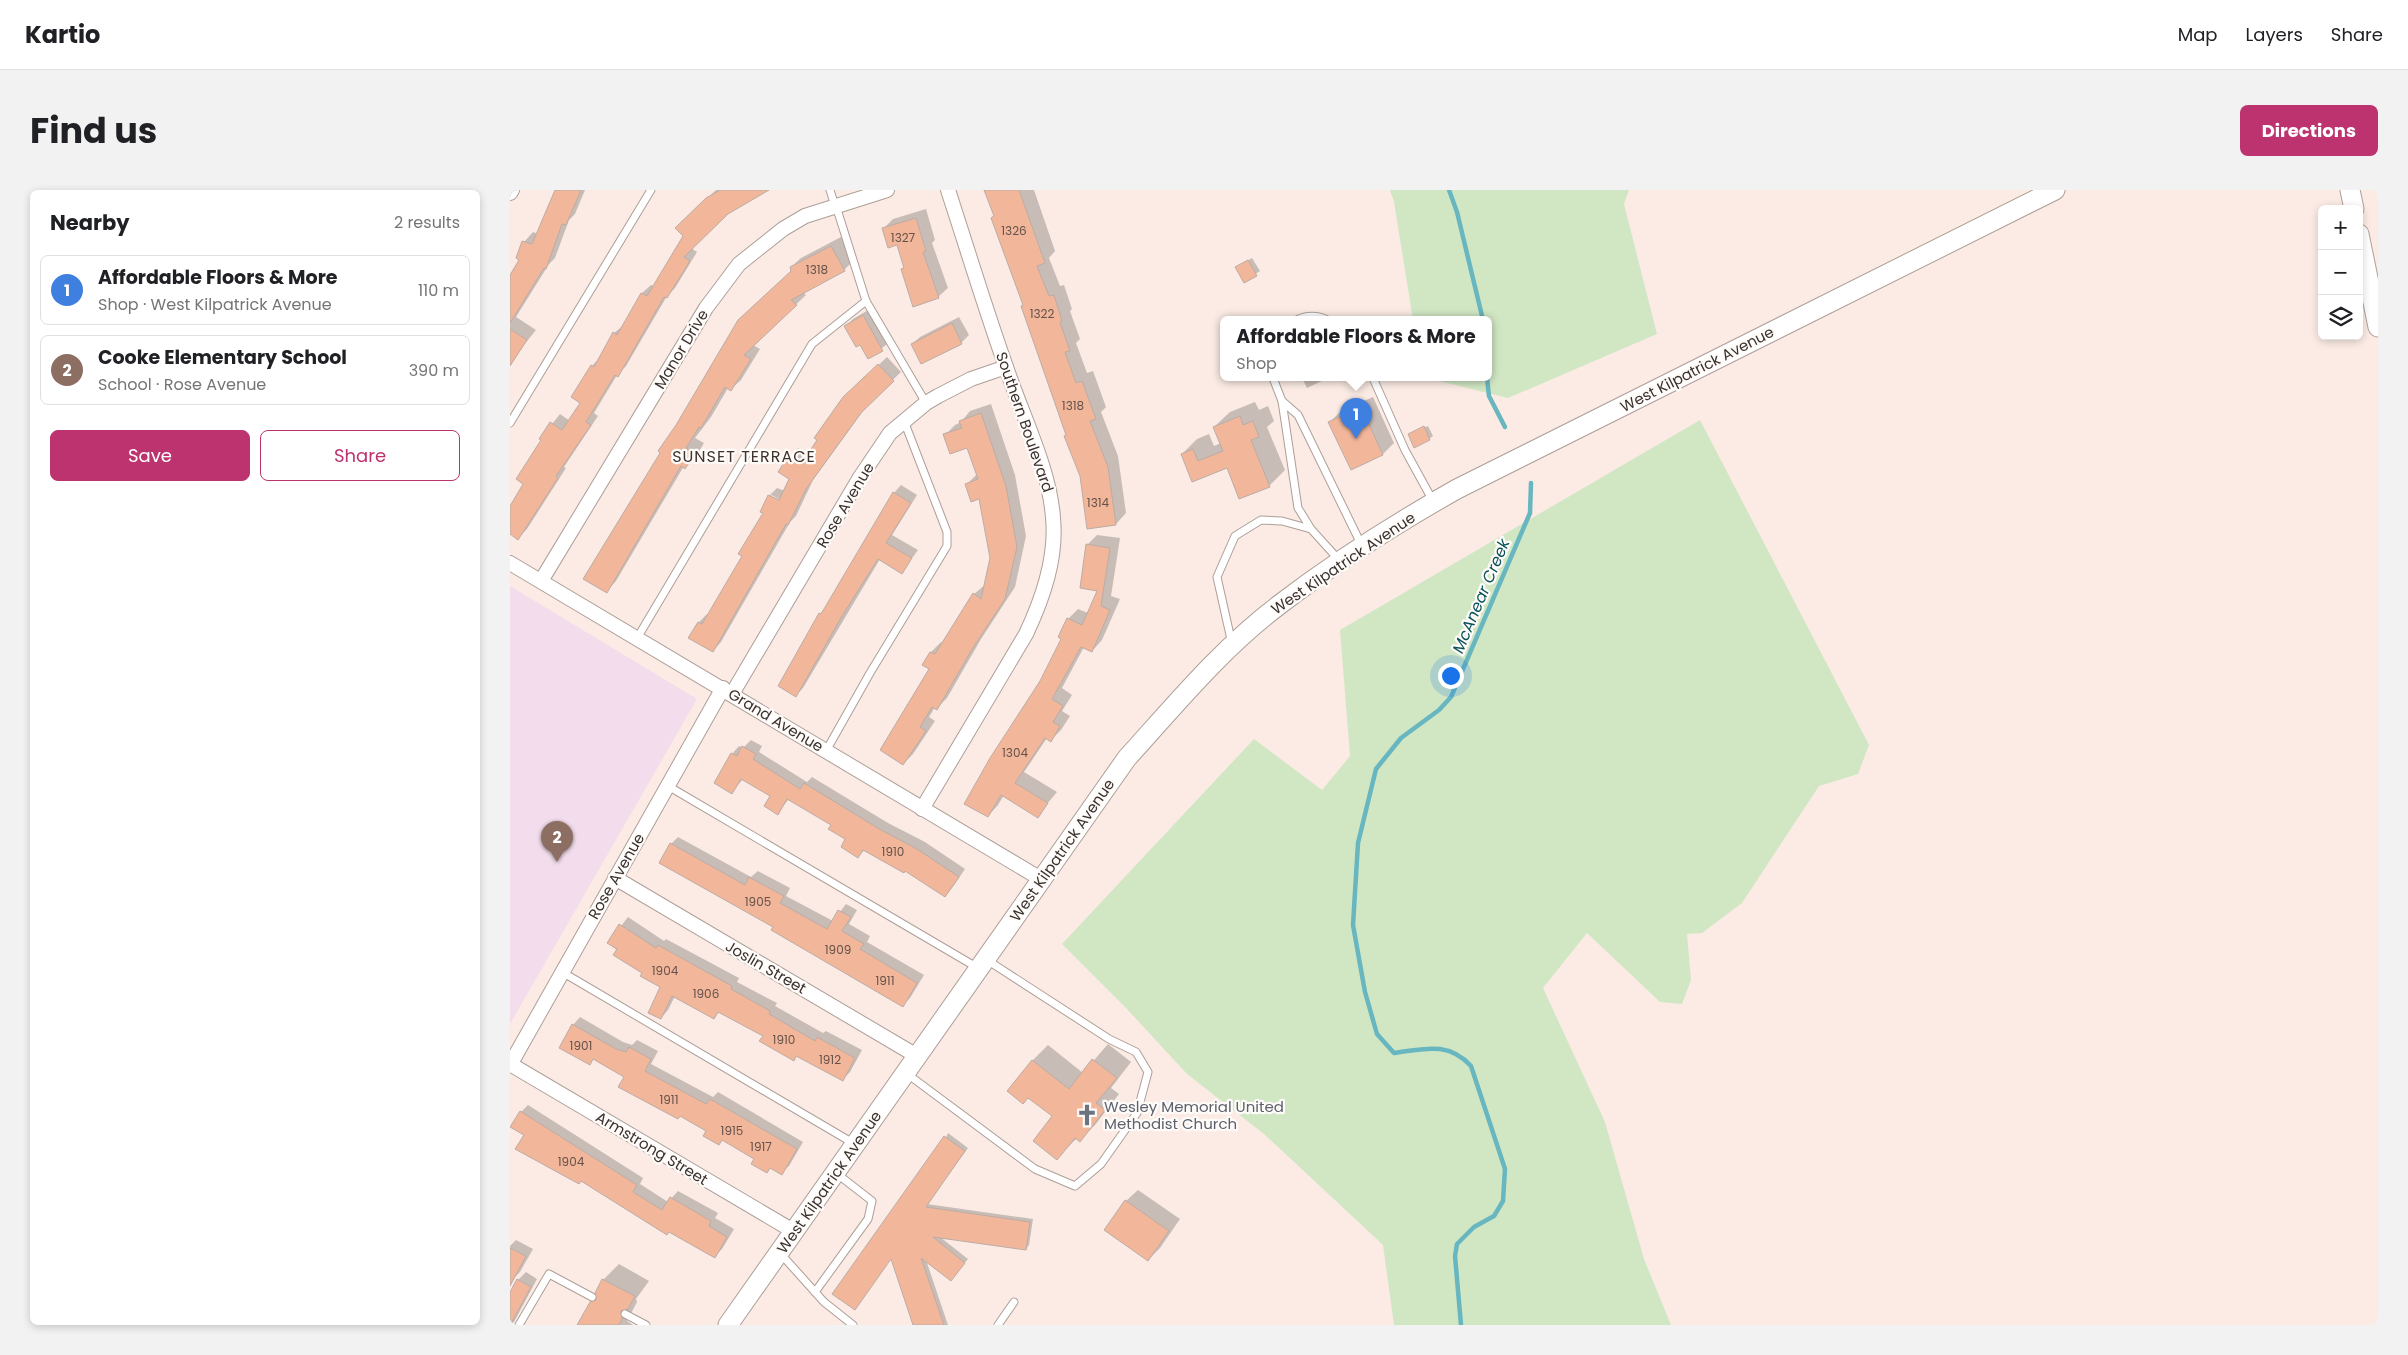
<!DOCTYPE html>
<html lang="en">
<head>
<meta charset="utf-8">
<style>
	body { margin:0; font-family:Poppins,sans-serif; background:#f2f2f2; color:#202124 }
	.controls { position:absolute; right:15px; top:15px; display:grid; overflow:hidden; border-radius:8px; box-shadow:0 2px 8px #0003 }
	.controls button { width:45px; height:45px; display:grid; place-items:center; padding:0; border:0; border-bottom:1px solid #e0e0e0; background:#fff; color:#202124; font:25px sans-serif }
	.you { position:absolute; left:940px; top:485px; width:18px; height:18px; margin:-12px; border:4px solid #fff; border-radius:50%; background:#1a73e8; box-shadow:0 0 0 8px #1a73e833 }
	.badge { display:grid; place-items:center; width:32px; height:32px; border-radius:50%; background:#bc336f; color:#fff; font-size:16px; font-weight:700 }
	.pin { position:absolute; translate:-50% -41px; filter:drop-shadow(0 1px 2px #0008) }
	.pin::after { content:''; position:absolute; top:26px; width:18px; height:15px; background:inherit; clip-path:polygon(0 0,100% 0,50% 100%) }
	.popup { position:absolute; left:710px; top:126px; width:272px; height:65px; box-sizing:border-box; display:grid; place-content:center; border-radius:8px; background:#fff; filter:drop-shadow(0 1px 4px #0005); font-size:16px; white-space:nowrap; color:#757577 }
	.popup b { font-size:19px; color:#202124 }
	.popup::after { content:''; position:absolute; left:50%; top:100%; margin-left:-10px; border:10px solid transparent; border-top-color:#fff }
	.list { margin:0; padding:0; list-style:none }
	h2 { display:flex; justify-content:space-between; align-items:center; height:65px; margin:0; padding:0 20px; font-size:21px }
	h2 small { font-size:16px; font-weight:400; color:#757577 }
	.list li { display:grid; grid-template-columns:32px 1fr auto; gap:15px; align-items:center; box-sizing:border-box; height:70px; margin:0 10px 10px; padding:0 10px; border:1px solid #e0e0e0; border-radius:8px }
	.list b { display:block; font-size:19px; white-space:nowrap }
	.list p { margin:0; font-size:16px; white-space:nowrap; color:#757577 }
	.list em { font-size:16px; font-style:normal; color:#757577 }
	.actions { display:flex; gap:10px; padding:15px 20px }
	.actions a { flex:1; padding:11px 0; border:1px solid #bc336f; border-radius:8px; text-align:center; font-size:18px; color:#bc336f }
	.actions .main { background:#bc336f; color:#fff }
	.icon { flex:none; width:28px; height:28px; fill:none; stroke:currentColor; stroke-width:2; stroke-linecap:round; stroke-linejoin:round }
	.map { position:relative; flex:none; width:1868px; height:1135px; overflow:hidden; border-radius:8px }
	header { display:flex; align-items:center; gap:30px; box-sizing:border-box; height:70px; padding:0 25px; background:#fff; border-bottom:1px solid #e0e0e0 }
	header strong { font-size:24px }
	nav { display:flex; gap:28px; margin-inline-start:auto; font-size:18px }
	.intro { display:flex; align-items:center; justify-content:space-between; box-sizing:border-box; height:120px; padding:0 30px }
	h1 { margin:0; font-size:35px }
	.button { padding:12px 22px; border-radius:8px; background:#bc336f; color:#fff; font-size:18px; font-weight:700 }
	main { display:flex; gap:30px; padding:0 30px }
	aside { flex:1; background:#fff; border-radius:8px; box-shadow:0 2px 8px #0003 }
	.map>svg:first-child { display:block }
</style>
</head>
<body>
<header>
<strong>Kartio</strong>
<nav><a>Map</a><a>Layers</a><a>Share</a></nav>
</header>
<div class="intro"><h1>Find us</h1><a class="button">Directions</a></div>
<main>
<aside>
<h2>Nearby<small>2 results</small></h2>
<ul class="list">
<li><span class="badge" style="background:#3f7fe0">1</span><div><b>Affordable Floors &amp; More</b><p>Shop · West Kilpatrick Avenue</p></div><em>110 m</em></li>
<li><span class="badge" style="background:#8d6e63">2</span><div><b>Cooke Elementary School</b><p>School · Rose Avenue</p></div><em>390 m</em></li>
</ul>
<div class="actions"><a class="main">Save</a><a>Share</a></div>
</aside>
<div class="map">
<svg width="1868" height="1135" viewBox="0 0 1868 1135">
	<rect width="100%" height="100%" fill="#fbebe4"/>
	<path fill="#f3ddec" d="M0,396L187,509L0,834Z"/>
	<g fill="#d1e7c4">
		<path d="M880,0H1119L1114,14L1147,144L998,208L929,191L928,188H978V130H903L884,12Z"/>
		<path d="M1190,230L1359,555L1348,584L1309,596L1232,713L1192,743L1177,744L1181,790L1172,814L1150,812L1077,743L1033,798L1095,932L1134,1069L1161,1135H884L873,1055L754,944L677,884L616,818L552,754L744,549L812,600L840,566L830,440Z"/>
	</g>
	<g fill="#0003" fill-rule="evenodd">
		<path d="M47,0H75L65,24L59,30L45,68L39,74L6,127L26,140L5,166L0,162V87L11,69L14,52L23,42L28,44Z"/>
		<path d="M206,0H258L217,23L181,58L187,62L165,98L157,106L116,176L107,185L84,223L88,226L54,277L56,278L17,339L8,348L0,343V318L15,294L33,250L31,248L50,224L60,231L72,213L82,176L91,166L104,143L114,135L132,103L141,95L144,96L174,46L167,38Z"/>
		<path d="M476,0H524L545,61L539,68L550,96L554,95L562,119L560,121L570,149L566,153L577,183L583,181L596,217L591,222L608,266L616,323L606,334L571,285Z"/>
		<path d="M416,19L425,50L422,53L438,98L428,107L392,80L395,77L388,53L373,39L383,29Z"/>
		<path d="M331,47L344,70L334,80L293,102L296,105L243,155L250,159L231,190L221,199L218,198L201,227L185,248L194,253L185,268L175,277L174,276L106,391L97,401L75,388L283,80L281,77L291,68Z"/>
		<path d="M742,68L750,81L735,91L727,77Z"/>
		<path d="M360,119L380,152L359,168L350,153L336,136L343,129Z"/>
		<path d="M449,127L459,145L451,153L412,173L402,154L410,147Z"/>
		<path d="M377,167L391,182L358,214L303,290L286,326L280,332L211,452L203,461L189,432L197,424L199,425L234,366L255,323L259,306L267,298L275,301L281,289L270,282L288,258L299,264L334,208ZM261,305L275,312L261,308Z"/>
		<path d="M792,188H818L797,198Z"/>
		<path d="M863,207L884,253L873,264L820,232L831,221Z"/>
		<path d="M745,212L749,220L758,216L764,231L757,237L775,280L759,296L718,277L683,291L672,264L687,249L699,244L704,256L711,253L704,237L720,222Z"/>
		<path d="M481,214L505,285L516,346L505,397L471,449L437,508L427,518L425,517L419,527L425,531L403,564L393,574L421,479L414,475L421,462L431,452L433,453L464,404L475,395L482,368L470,307L457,294L467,284L458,257L435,245L445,235L451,232L460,221Z"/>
		<path d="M918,236L923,246L919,249L899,244Z"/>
		<path d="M391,295L407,305L382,345L408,360L392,382L370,369L293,498L286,505L310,424L317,416L384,303Z"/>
		<path d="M587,345L610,348L601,406L610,409L592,450L582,461L574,457L552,498L562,505L552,521L560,526L551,540L541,550L537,548L514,582L547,602L527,626L494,605L488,615L478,626L531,491L553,448L558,429L568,419L578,423L589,400L577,355Z"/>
		<path d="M241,550L252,556L249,562L297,592L302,587L378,633L415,652L455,679L442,698L435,706L395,680L355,660L348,666L337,649L322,634L279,609L267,623L261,606L233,589L222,602V564L229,556L233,558Z"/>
		<path d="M168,647L241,687L248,681L280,698L276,706L323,731L336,714L347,720L339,734L360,746L357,752L414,785L400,808L393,815L265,737L161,654Z"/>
		<path d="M118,727L154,751L156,749L229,788L227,792L267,813L265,816L313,843L316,841L352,860L340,882L332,890L287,865L283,869L254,845L210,821L203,827L165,806L158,820L151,828L152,797L98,753Z"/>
		<path d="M70,827L113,852L122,855L127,850L148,861L141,874L203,907L208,902L293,952L279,976L271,983L261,977L257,981L246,969L213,949L209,954L198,941L116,886L84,869L79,873L63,835Z"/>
		<path d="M598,854L621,872L601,898L609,904L585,935L570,950L567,948L547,968L543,926L522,871L538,855L573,883Z"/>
		<path d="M18,915L133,988L130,994L158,1012L168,1001L208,1023L205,1028L224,1039L212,1059L204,1067L15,944L11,922Z"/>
		<path d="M438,943L458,958L417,1014L523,1029L519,1055L516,1059L430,1047L458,1069L444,1086L416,1070L438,1135H404L382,1068Z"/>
		<path d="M628,1000L670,1029L650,1058L638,1070L616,1011Z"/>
		<path d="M6,1050L23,1059L10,1082L3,1089L0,1088V1056Z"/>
		<path d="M109,1074L139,1091L126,1109L127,1112L117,1131L123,1135H69L81,1113L87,1106L86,1103L93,1090Z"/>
		<path d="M16,1082L27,1089L4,1132L0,1135V1105L8,1090Z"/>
	</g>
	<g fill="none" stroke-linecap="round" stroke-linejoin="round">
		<g stroke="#68b6bf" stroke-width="4.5">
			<path d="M939,0L947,22L973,130"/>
			<path d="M977,188L979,206L995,237"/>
			<path d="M951,1135L945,1066L947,1054L964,1037L984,1026L993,1011L995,979L961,876C938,851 914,859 884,863L867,844L855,802L843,735L848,653L866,579L891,548L929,520L941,507L1020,323L1021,293"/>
		</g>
	</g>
	<g fill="#f2b79b" stroke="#bbaca5">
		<path d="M45,0H71L56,35L52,34L36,79L34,78L0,133V85L9,70L6,68L12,51L22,54Z"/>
		<path d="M210,0H259L218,24L174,67L180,71L157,108L154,107L108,187L105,185L76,232L81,235L46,286L48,288L8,350L0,344V316L13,294L6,289L31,250L29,249L40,232L52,240L70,213L61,207L81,175L84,177L103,142L107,145L131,103L137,106L173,46L165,38L196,8Z"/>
		<path d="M474,0H509L535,73L527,76L539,106L544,105L552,131L550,132L560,161L555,162L566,193L572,191L586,229L580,231L598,277L606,335L577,339L570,286L554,246L556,245L511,116L513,115L481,28L484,26Z"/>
		<path d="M406,28L416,61L413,62L429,108L403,117L391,79L394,78L387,55L378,58L372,38Z"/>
		<path d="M321,56L335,81L281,110L287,115L234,165L241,169L221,201L215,197L191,238L189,237L176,258L185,264L175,279L171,276L97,403L73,389L150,263L148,261L166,235L228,130L281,81L280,77Z"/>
		<path d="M738,70L747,86L734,93L725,77Z"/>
		<path d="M353,125L373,161L358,169L350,155L346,157L334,136Z"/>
		<path d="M442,133L452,154L411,174L401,154Z"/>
		<path d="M0,139L17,150L0,176Z"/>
		<path d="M368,174L384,191L351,223L296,299L278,335L276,334L203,462L178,448L188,432L192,434L232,366L228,364L253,323L250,322L258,305L269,310L279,289L268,282L279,265L292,273L307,250L304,248L333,207Z"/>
		<path d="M851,217L873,265L841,280L818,232Z"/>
		<path d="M471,223L496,296L507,357L495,409L461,461L427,520L422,517L410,537L416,541L393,575L370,560L419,479L412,475L420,462L425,464L463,403L471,409L480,368L469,309L461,312L455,294L468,289L457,258L440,264L433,244L452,238L449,231Z"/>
		<path d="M730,226L733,235L743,231L749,247L741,250L760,297L729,309L717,278L682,292L671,264L683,259L688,271L713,261L703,237Z"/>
		<path d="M914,236L920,250L904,258L898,244Z"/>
		<path d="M383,302L401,313L376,353L402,368L392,384L368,369L332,426L286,507L268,496L309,423L311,424Z"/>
		<path d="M576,354L600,358L591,416L600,420L582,462L571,457L542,509L553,516L543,532L550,536L541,552L535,548L505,593L538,613L528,628L491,605L478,627L454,614L480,568L530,491L551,449L548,447L557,428L572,435L587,401L570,398Z"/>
		<path d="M232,556L246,564L243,569L290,599L294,593L371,640L407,659L449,687L435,707L395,681L394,683L353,660L348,668L331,657L335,649L318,639L321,635L277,609L268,625L254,616L260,606L231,589L222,604L204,593L221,563L227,566Z"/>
		<path d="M160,653L235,695L239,687L274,706L270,713L317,739L328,720L341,727L332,741L354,754L350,759L407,793L393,817L261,740L263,737L149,673Z"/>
		<path d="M109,734L146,758L148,755L222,796L221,799L260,821L259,824L305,851L307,847L345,868L333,891L286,866L284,871L249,851L253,846L208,822L204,829L162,806L151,829L138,823L150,797L130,786L132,783L103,765L107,759L97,753Z"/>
		<path d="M62,834L106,859L116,862L119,857L141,869L135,881L196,914L200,909L287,959L272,985L260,978L257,983L241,974L244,969L212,950L209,955L193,946L196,941L170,926L168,929L108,897L114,887L83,869L80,875L49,858Z"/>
		<path d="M582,869L607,888L586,913L595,920L570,952L565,948L547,970L523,951L542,926L518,908L513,914L497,901L522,870L559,899Z"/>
		<path d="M10,921L127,995L123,1002L152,1020L160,1007L201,1031L199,1036L217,1047L205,1068L159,1042L157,1045L71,991L69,994L5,959L14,945L0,937Z"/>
		<path d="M434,946L455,961L416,1017L520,1032L516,1060L423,1047L455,1073L441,1091L411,1068L434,1135H403L381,1069L345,1120L322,1104Z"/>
		<path d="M615,1010L659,1041L638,1071L594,1040Z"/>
		<path d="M0,1058L16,1066L0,1096Z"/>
		<path d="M7,1089L21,1097L0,1135V1102Z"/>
		<path d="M92,1089L125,1106L118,1119L111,1121L112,1129L109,1135H67L80,1112L86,1110L85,1103Z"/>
	</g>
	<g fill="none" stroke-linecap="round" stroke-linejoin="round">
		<g stroke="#ad9f98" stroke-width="9">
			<g id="service">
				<path d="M320,0L325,16"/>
				<path d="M326,16L356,111L416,213"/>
				<path d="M787,130C796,125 808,125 817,130"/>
				<path d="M763,188L772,211L788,225L852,356"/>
				<path d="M863,188L895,260L923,311"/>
				<path d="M772,211L788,318L801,339L829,370"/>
				<path d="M0,233L141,0"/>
				<path d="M126,450L302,154L356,111"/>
				<path d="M722,454L707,387L725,346L751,330L772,331L801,339"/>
				<path d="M316,561L360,483L437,356V342L394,231"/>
				<path d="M158,596L468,778"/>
				<path d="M52,782L343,953"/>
				<path d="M396,883L525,979L565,996L591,974L627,923L638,882L626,862L599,849L477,770"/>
				<path d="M270,1063L314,1112L343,1135"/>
				<path d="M305,1102L358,1029L362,1011L326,983"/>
				<path d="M115,1124L136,1135"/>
				<path d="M9,1135L39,1084L82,1107"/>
				<path d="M488,1135L504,1112"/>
			</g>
		</g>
		<g stroke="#ad9f98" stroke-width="16">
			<g id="minor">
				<path d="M0,3L2,0"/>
				<path d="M0,373L531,689"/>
				<path d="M31,391L196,118L229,74L273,39L295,26L377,0"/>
				<path d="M222,504L349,289L380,243L416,213L428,206L461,189L496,177"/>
				<path d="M412,619L516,444C533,408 547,368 543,328C540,283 516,233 501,191C478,128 459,64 438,0"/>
				<path d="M105,688L407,866"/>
				<path d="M0,874L285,1042"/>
				<path d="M0,875L213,498"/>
			</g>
		</g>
		<g stroke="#ad9f98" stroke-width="21">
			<g id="secondary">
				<path d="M1840,0L1844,19"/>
				<path d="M1849,44L1868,137"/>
				<path d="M218,1135L617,568C665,515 712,458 769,415C825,372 885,334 947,299L1545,0"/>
			</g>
		</g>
		<use href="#service" stroke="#fff" stroke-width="7"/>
		<use href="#minor" stroke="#fff" stroke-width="14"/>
		<use href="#secondary" stroke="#fff" stroke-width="19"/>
	</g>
	<defs>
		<g id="church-bare" transform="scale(1.725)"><path d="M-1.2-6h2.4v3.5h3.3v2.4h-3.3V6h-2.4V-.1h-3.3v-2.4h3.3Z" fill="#6b7280" stroke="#fefbf9" stroke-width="2.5" paint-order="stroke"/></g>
	</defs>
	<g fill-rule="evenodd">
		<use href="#church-bare" x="577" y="925"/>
	</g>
	<g text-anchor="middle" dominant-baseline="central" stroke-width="4.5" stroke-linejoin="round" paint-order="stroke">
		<g font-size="12" fill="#66524a">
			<text x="504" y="40">1326</text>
			<text x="393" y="47">1327</text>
			<text x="307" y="79">1318</text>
			<text x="532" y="123">1322</text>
			<text x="563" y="215">1318</text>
			<text x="588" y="312">1314</text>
			<text x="505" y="562">1304</text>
			<text x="383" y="661">1910</text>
			<text x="248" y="711">1905</text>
			<text x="328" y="759">1909</text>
			<text x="155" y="780">1904</text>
			<text x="375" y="790">1911</text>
			<text x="196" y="803">1906</text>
			<text x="274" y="849">1910</text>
			<text x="71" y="855">1901</text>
			<text x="320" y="869">1912</text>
			<text x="159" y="909">1911</text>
			<text x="222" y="940">1915</text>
			<text x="251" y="956">1917</text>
			<text x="61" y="971">1904</text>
		</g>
		<g font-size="15" fill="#38312f" stroke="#fefbf9">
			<text transform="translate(171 159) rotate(-59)">Manor Drive</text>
			<text transform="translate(1187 179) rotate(-27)">West Kilpatrick Avenue</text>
			<text transform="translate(515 232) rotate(71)">Southern Boulevard</text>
			<text transform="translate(335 315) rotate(-59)">Rose Avenue</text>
			<text transform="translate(833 373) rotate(-34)">West Kilpatrick Avenue</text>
			<text transform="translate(266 530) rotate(31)">Grand Avenue</text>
			<text transform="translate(552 660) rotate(-55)">West Kilpatrick Avenue</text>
			<text transform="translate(106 686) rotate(-60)">Rose Avenue</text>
			<text transform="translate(256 777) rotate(30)">Joslin Street</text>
			<text transform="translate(142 958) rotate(31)">Armstrong Street</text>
			<text transform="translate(319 992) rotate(-55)">West Kilpatrick Avenue</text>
		</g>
		<g font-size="15" fill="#5b616d" stroke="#fefbf9" text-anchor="start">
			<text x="594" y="916">Wesley Memorial United<tspan x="594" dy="17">Methodist Church</tspan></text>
		</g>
		<g font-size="16" letter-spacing="1" fill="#3f332d" stroke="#fefbf9">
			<text x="234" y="266">SUNSET TERRACE</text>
		</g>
		<g font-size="16" font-style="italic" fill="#085158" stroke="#fefbf9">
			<text transform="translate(971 406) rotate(-67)">McAnear Creek</text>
		</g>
	</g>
</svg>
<div class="controls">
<button>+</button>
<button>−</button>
<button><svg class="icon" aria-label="layers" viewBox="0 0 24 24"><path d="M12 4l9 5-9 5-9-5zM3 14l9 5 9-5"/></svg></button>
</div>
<div class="you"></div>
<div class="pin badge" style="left:846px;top:249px;background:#3f7fe0">1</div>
<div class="popup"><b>Affordable Floors &amp; More</b>Shop</div>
<div class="pin badge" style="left:47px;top:672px;background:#8d6e63">2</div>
</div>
</main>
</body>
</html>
